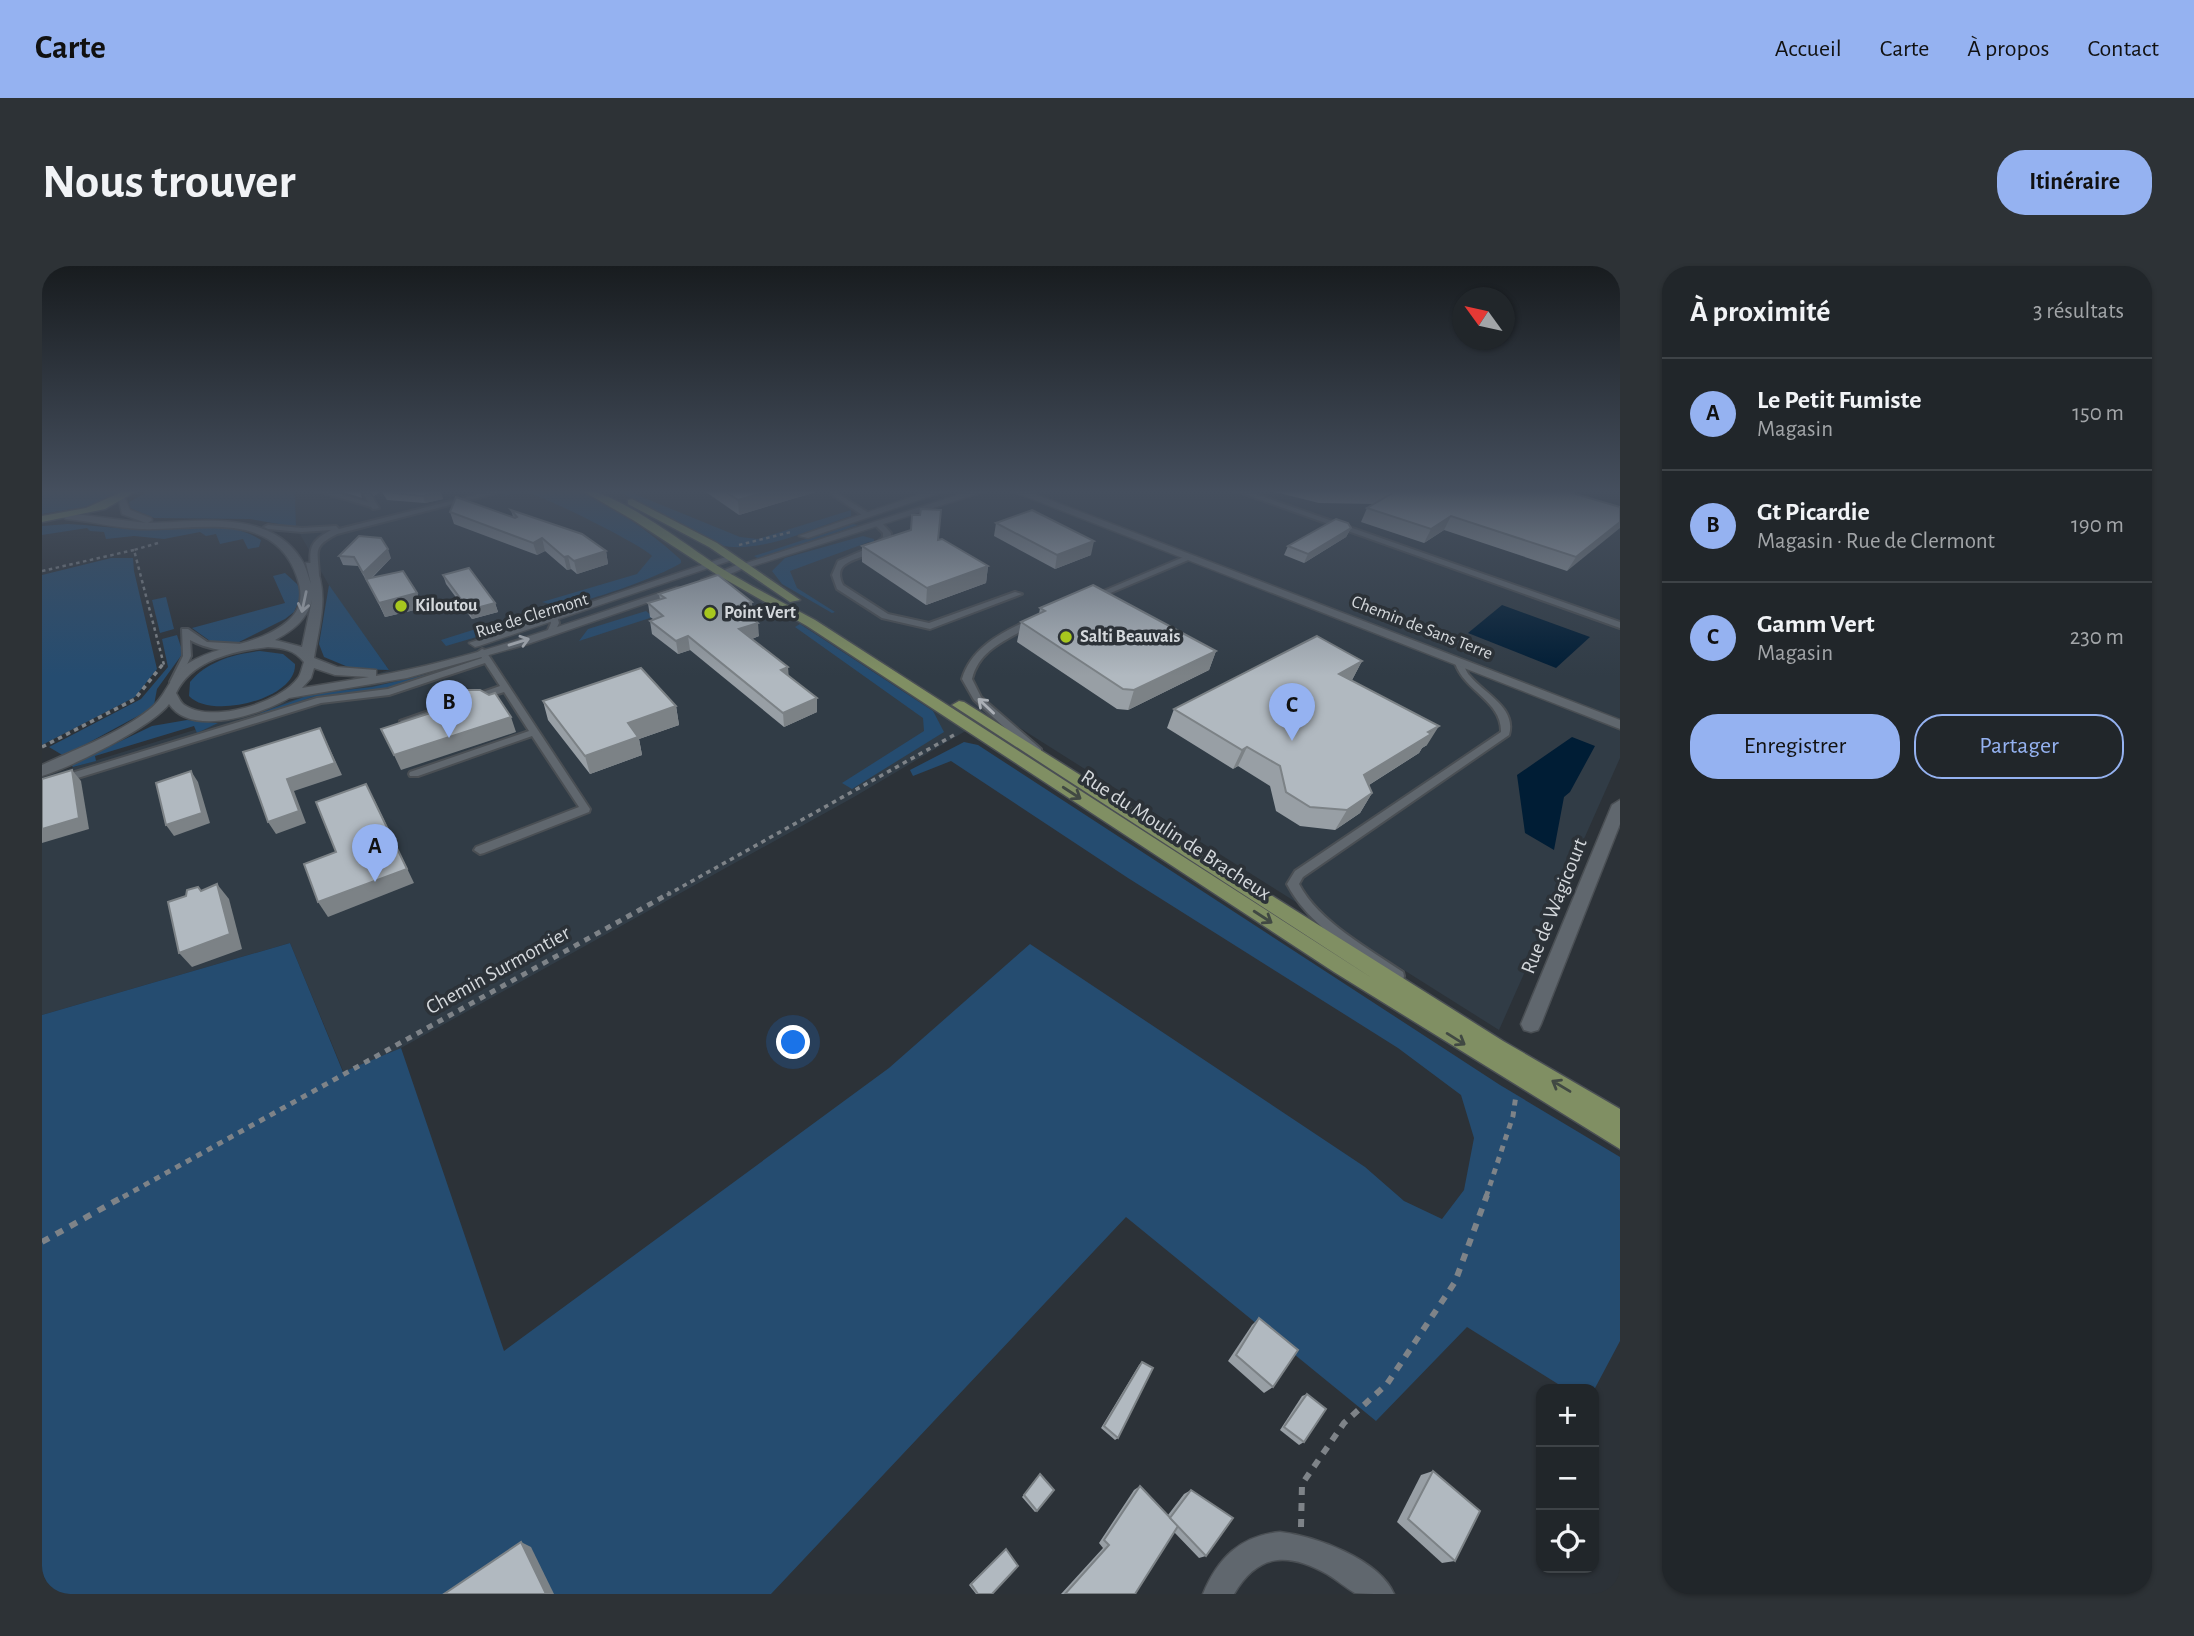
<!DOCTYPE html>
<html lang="fr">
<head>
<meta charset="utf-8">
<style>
	body { margin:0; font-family:"Alegreya Sans",sans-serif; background:#2d3236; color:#f1f3f6 }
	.controls { position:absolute; right:21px; bottom:21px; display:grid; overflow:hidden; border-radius:14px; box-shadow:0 2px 5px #0004 }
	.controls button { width:63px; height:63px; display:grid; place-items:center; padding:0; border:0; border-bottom:2px solid #3e4347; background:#21262a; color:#f1f3f6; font:35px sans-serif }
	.compass { position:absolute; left:1410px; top:21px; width:63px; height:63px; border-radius:50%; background:#21262a; box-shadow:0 2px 5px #0004; rotate:303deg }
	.you { position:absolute; left:752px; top:777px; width:24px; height:24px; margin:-18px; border:5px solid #fff; border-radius:50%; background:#1a73e8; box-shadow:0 0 0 10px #1a73e833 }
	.badge { display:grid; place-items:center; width:46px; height:46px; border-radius:50%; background:#95b2f1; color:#111; font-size:23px; font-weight:700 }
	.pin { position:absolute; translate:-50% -58px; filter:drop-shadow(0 2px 4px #0008) }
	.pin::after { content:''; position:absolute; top:37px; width:24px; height:21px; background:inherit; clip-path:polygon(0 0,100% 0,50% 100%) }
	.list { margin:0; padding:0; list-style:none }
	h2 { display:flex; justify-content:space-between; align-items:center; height:91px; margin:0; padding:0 28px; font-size:30px }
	h2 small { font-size:23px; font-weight:400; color:#a2a5a8 }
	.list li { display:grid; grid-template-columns:46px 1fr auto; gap:21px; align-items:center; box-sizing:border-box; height:112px; padding:0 28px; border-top:2px solid #3e4347 }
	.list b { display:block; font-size:26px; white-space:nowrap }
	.list p { margin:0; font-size:23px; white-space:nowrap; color:#a2a5a8 }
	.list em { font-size:23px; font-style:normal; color:#a2a5a8 }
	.actions { display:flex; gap:14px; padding:21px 28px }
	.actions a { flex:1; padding:16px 0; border:2px solid #95b2f1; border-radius:28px; text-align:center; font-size:24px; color:#95b2f1 }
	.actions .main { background:#95b2f1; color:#111 }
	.icon { flex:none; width:38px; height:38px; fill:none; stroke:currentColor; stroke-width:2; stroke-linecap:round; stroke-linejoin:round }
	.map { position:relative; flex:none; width:1578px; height:1328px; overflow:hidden; border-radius:28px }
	header { display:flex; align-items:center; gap:42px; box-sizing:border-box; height:98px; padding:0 35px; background:#95b2f1; color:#111 }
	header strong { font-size:33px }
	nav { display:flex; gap:38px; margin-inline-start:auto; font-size:24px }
	.intro { display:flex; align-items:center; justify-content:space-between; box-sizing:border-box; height:168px; padding:0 42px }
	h1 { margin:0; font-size:49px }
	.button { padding:18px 32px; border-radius:28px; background:#95b2f1; color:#111; font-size:24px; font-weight:700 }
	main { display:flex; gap:42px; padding:0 42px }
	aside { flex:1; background:#21262a; border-radius:28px; box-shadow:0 2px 5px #0004 }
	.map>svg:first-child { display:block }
</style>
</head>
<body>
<header>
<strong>Carte</strong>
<nav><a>Accueil</a><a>Carte</a><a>À propos</a><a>Contact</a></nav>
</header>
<div class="intro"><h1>Nous trouver</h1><a class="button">Itinéraire</a></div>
<main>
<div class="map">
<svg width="1578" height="1328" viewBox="0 0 1578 1328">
	<rect width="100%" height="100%" fill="#2c3238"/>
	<path fill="#313c46" d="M253,224H1578V492L1457,764L954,447L812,531L359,782L302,807L248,677L0,749V511L347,404L289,323L254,261Z"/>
	<g fill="#254c70">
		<path d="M0,224H82L49,240L0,248Z"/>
		<path d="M109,224H253L254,261L208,253L112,252L88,242L87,236Z"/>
		<path d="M472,224C490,224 509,222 527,224C558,228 616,272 639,294V297C619,310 540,339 516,339C511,339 505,337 500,336L595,308L610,290C602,280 498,228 484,226C477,225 465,229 458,231Z"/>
		<path d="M574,224H583L698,271L716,273L809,244V250C772,262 716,289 678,279Z"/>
		<path d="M26,258C47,259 69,262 91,263C131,264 184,251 219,274L217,281L206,283L201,273L178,278L174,268L164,270L158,266L122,273L92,270L64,273L62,266L48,265L45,262L0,269V260Z"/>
		<path d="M810,258L816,259L717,293L712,290Z"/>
		<path d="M821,270L832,273V278L827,276L748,305L755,322L793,346L790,347L740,318L730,305L743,292Z"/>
		<path d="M69,292H91L92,305L115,403L93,431L0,479V309Z"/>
		<path d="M243,307L255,318L260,328L252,346L243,353L195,377L168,375L150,362L243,337L231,310Z"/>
		<path d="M287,319L347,404L311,403L282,391L277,378Z"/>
		<path d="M124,331L132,363L118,367L110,334Z"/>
		<path d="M604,345L611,351L537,375L546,363Z"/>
		<path d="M472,351L465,362L404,380L399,374Z"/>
		<path d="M758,358L891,445L902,466L810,523L800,517L882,465L881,452L753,361Z"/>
		<path d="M135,369L141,387L115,423L112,439L107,444L22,490L7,481L99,433L126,401L120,373Z"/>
		<path d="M218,385L241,388L253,398C255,433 169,454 147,430L148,416C165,395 193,388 218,385Z"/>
		<path d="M404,404L353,421L270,431L220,449L218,447L270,428L330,421Z"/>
		<path d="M145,454L176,457L155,467L152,460L53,490L54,495L31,501L29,499L110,460Z"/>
		<path d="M922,476L936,479L1458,819L1578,891V1075L1552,1124L1524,1123L1425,1061L1334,1155L1084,951L729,1328H0V749L248,677L301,806L359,782L462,1085L847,802L988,678L1323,901L1362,935L1400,953L1422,924L1432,872L1419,829L1356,782L1086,612L909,495L871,510L868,504Z"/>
	</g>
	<g fill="#001d35">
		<path d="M1460,339L1548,371L1514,402L1426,367Z"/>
		<path d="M1530,471L1553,480L1528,526L1522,531L1512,584L1483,567L1475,509Z"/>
	</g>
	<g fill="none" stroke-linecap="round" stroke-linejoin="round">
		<g stroke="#4a4f54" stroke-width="4">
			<g id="lane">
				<path d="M272,224H284L326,236L319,224H326L337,242L331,243L329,241Z"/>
				<path d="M453,224H466L295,268C270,281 276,284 277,309L273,311L269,309C268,283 265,277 289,264L260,266L226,263L222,261L226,259L260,262L294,260L297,263Z"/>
				<path d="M1191,224H1202L1578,356V362Z"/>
				<path d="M1527,224H1534V225L1531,227Z"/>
				<path d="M791,225L793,226L830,249L823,251L789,228V226Z"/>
				<path d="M834,257H840L849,267V271C845,275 841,281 836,284C821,294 788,293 801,319L846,348L887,357L973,326L980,328L888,363L840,352L795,323L790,309L796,295L831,280L841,271V267L833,259Z"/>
				<path d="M1144,290L1151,292L1052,334L1045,332Z"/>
				<path d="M511,347L515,350L517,357L512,368L509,369L505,366L509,357L507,350Z"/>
				<path d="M987,354L994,356C970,373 938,380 930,413L939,431L999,483V487H991L932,434L920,413C929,382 960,366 987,354Z"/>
				<path d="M140,363H146L165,376L200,378L204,381C190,389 162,382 148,374L149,390L136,418H130L128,416L141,390Z"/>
				<path d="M440,383L443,384L449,393L548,543L547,546L442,587L438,588L432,584L434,581L537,541L490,470L376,510H368L367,508L368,506L487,465L462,426L366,457H360L358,455L458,420L443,397L347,429L279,437L0,523V516L275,432L346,423L440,392L436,386Z"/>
				<path d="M1417,394L1420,395C1423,401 1424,406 1428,410C1443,428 1475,442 1467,469L1261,611L1257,618C1276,655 1327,683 1361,706L1362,710L1361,714L1356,715C1346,711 1337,703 1328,697C1297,675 1263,653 1245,618L1253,605L1459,466C1460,435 1422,425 1413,397Z"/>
			</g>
		</g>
		<g stroke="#4a4f54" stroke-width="3">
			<g id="street">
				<path d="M890,224H906L766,272L757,270Z"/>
				<path d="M931,224H947L705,302L695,300Z"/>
				<path d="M967,224H982L1578,454V463Z"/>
				<path d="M1578,534V558L1499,758L1496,764L1489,766L1482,764L1479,758L1570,539Z"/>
				<path d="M1238,1266C1273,1270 1337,1293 1352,1328C1341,1328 1323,1328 1313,1327C1304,1322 1295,1314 1285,1308C1246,1286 1216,1287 1192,1328H1161C1176,1292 1198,1270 1238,1266Z"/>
			</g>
		</g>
		<g stroke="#4a4f54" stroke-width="3">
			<g id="secondary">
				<path d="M76,230H82L88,244L109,252L110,254L106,257C157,256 227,243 259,293C264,300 266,310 269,318L264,297H272C288,327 277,360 272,392L295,401L334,404V410C436,392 536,353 635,321L645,323L486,378L365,412L247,432C220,448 149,472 127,438C111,460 28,502 0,510V499C36,482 77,468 108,443C124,431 127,410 145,398C176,378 217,380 246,355C260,343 261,328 255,311C232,242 154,265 98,263C73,262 49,255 24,253L19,250L24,247L33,248L104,257L80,248ZM270,334L260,381L233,374C250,365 265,354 270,334ZM226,381C242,382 252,384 262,396C260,401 259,408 256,412C238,437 171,457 144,440C139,438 137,432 134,427C150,394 192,385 226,381ZM272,402L293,409L327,411L260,422L269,412Z"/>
				<path d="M687,290L696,292L437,380L433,381L427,377Z"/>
				<path d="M697,298L707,300L669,316L659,314Z"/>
			</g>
		</g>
		<g stroke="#4a4f54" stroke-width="3">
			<g id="primary">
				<path d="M84,224H96L63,243L0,256V250L44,242Z"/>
				<path d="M539,224C574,224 648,282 679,302C710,321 742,337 773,354L1333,714L910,439L917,435L922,436L1461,775L1578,843V883L1292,706L765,360L674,308L591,254Z"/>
				<path d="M590,233L675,277L758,334L748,336L667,281L586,238V234Z"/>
			</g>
		</g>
		<g stroke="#7e8388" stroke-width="2.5" stroke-dasharray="3.5 3.5" stroke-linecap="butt">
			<path d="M116,277L92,284L122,399"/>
			<path d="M697,279L749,266"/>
			<path d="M0,305L92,284"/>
		</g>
		<g stroke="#7e8388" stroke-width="3.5" stroke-dasharray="4.5 4.5" stroke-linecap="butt">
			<path d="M0,481L93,433L121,398"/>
			<path d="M625,629L912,469"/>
		</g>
		<g stroke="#7e8388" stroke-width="5" stroke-dasharray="6 6" stroke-linecap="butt">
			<path d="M81,931L628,627"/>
			<path d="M1444,931L1471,850L1474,829"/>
		</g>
		<g stroke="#7e8388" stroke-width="6" stroke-dasharray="8 8" stroke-linecap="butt">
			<path d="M0,976L84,929"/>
			<path d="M1259,1261L1260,1218L1302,1157L1345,1118L1413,1016L1445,929"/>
		</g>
		<use href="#lane" fill="#60676e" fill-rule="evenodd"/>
		<use href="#street" fill="#60676e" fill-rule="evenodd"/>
		<use href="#secondary" fill="#60676e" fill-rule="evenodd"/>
		<use href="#primary" fill="#808f63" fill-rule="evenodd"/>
	</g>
	<g fill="#989fa5">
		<path d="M295,224H318L320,232Z"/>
		<path d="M328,224H398L401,233L383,237L345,234L339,225L332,230Z"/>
		<path d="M661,224H777V225L697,249Z"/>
		<path d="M1225,224H1520L1578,241L1525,305L1402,264L1382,277L1319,256L1325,242L1332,238L1277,237Z"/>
		<path d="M469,244L564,285L566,298L535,308L529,303L525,304L503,285L495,289L412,258L408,246L471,251Z"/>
		<path d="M954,257L1049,289L1013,303L952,270Z"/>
		<path d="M1309,262L1304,271L1262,297L1242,289L1246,280Z"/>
		<path d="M869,264L896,274L946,300L944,317L884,339L820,296V280Z"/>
		<path d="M297,290L349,292L330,312L375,327L381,342L343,351L326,316H325L316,300L301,299Z"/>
		<path d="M401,309L453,337L456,346L430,353L404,318Z"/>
		<path d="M617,328L711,349L708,350L717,370L710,373L747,410L775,432V446L742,461L648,384L636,388L610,368L608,355L611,353L608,351L606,337L618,333Z"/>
		<path d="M998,342L1174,385L1167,404L1086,444L1075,443L975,376L979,356L997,348Z"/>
		<path d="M1320,395L1310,414L1385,479L1380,482L1377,487L1327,519L1330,527L1318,547L1293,564L1258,560L1234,545L1228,520L1196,500L1191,503L1125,462L1132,443Z"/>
		<path d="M501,435L634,440L637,459L597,473L600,489L548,508L506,454Z"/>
		<path d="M1217,1052L1231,1121L1222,1127L1186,1095L1210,1059Z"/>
		<path d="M1100,1096L1076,1172L1073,1174L1059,1162L1097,1099Z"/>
		<path d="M1265,1128L1262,1176L1257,1179L1238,1164L1260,1130Z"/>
		<path d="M1391,1205L1413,1295L1400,1297L1355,1256L1379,1209Z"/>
		<path d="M996,1211L995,1245L993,1246L980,1231Z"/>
		<path d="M1098,1220L1126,1249L1142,1228L1149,1224L1164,1290L1157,1292L1132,1266L1093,1328H1019L1061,1282L1057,1277L1092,1224Z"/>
		<path d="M964,1283L950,1328H934L927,1319Z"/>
	</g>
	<g fill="#7c8286">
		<path d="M330,224H339V225L332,230Z"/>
		<path d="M730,224H777V225L697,249L696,234Z"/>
		<path d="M398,225L401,233L383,237L381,230Z"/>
		<path d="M1409,250L1402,264L1382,277L1389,263Z"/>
		<path d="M1578,256V262L1525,305L1534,291Z"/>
		<path d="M1309,262L1304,271L1262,297L1266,288Z"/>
		<path d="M500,272L503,285L495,289L491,277Z"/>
		<path d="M1052,275L1049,289L1013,303L1015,289Z"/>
		<path d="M346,283L349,292L325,316L321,307Z"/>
		<path d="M564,285L566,298L535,308L532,295Z"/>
		<path d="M526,290L529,303L525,304L522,291Z"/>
		<path d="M946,300L944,317L884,339L885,322Z"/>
		<path d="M375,327L381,342L343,351L337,337Z"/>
		<path d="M710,336L711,349L697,354L696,340Z"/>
		<path d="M453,337L456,346L430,353L427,344Z"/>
		<path d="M716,357L717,370L699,377L697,363Z"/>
		<path d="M646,370L648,384L636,388L634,375Z"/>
		<path d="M1174,385L1167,404L1086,444L1092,424Z"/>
		<path d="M1320,395L1310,414L1287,427L1297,408Z"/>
		<path d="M746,401L747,414L739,404Z"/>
		<path d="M775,432V446L742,461L741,447Z"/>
		<path d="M634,440L637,459L597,473L600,489L548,508L543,490L586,457Z"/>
		<path d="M469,451L474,466L359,504L352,489Z"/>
		<path d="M1397,460L1385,479L1380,482L1377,487L1311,529L1322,509Z"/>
		<path d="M278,462L300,509L252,525L264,557L234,568L226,556L245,513Z"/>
		<path d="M1205,481L1196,500L1191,503L1200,484Z"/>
		<path d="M30,504L39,515L47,563L0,577V563Z"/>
		<path d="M149,505L156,516L168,557L132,570L124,559Z"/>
		<path d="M1330,527L1318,547L1293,564L1305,544Z"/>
		<path d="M332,533L372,617L286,651L276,636Z"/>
		<path d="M175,618L187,633L200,683L150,701L137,687Z"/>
		<path d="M479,1276L489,1281L512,1328H504Z"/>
	</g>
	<g fill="#b1b9c0" stroke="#7c8286" stroke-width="2">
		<path d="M341,224H398V225L381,230L343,226Z"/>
		<path d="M681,224H730L696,234Z"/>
		<path d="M1290,224H1520L1578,241V256L1534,291L1409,250L1389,263L1325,242L1354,225Z"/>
		<path d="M414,231L473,252L475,251L469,244L540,268L564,285L532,295L526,290L522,291L500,272L491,277L408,246Z"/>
		<path d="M879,243L899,244L896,274L900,273L946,300L885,322L820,280L869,264L870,249H878Z"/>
		<path d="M990,244L1052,275L1015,289L954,257Z"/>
		<path d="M1294,253L1306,257L1309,262L1266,288L1246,280Z"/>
		<path d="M317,270L339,272L346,283L321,307L312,291L297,290Z"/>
		<path d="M427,302L453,337L427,344L401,309Z"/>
		<path d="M361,305L375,327L337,337L324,313Z"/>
		<path d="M676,309L710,336L696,340L716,357L697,363L746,401L739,404L775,432L741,447L646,370L634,375L608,355L621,350L606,337L623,332L617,328Z"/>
		<path d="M1051,319L1174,385L1092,424L1081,423L979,356L1003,345L998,342Z"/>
		<path d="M1275,370L1320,395L1297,408L1397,460L1386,466L1389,468L1322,509L1330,527L1305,544L1268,541L1244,526L1238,500L1205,481L1200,484L1132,443Z"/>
		<path d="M599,402L634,440L586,457L596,471L543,490L501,435Z"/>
		<path d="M424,424H438L447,429L453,427L469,451L352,489L339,463L401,443L408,431Z"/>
		<path d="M278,462L293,497L245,513L257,545L226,556L201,486Z"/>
		<path d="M30,504L37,552L0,563V513Z"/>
		<path d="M149,505L160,547L124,559L114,517Z"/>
		<path d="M324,518L365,603L276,636L262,598L294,586L274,536Z"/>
		<path d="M175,618L188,668L137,687L126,636L144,630L145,624L156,621L159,625Z"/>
		<path d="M1217,1052L1256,1084L1231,1121L1194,1089Z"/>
		<path d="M1100,1096L1111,1102L1076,1172L1062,1160Z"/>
		<path d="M1265,1128L1284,1143L1262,1176L1242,1161Z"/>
		<path d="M1391,1205L1438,1245L1413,1295L1366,1253Z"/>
		<path d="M998,1208L1012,1224L995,1245L982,1229Z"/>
		<path d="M1098,1220L1136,1260L1093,1328H1023L1067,1279L1062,1274Z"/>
		<path d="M1149,1224L1191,1252L1164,1290L1128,1252Z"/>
		<path d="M479,1276L504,1328H402Z"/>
		<path d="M964,1283L976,1300L950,1328H936L929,1318Z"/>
	</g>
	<defs><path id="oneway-shaft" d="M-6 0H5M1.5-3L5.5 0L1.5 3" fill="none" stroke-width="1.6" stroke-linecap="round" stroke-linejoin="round" transform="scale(1.75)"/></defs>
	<g stroke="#abb0b6">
		<use href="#oneway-shaft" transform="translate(262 336) rotate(102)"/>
		<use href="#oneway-shaft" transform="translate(477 376) rotate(-17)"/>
		<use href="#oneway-shaft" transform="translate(944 440) rotate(-137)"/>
	</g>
	<g stroke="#414943">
		<use href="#oneway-shaft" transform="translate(1030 527) rotate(33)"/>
		<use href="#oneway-shaft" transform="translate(1221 651) rotate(33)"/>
		<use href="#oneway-shaft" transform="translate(1414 773) rotate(32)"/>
		<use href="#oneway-shaft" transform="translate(1519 820) rotate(-149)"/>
	</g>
	<linearGradient id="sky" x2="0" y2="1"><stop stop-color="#181c1f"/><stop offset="0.55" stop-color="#454f5e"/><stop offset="1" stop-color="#454f5e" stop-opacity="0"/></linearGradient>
	<rect width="1578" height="410" fill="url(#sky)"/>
	<g fill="#a7c71e" stroke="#2c3238" stroke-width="2.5">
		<circle cx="359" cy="340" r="7"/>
		<circle cx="668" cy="347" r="7"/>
		<circle cx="1024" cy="371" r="7"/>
	</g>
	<g text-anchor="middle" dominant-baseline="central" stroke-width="7" stroke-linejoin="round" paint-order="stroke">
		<g font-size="18" font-weight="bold" fill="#d4d8dc" stroke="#2c3238" text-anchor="start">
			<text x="373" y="340">Kiloutou</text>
			<text x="682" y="347">Point Vert</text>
			<text x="1038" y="371">Salti Beauvais</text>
		</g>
		<g font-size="18" fill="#d4d8dc" stroke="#2c3238">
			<text transform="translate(490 350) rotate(-17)">Rue de Clermont</text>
			<text transform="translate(1380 362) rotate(21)">Chemin de Sans Terre</text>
		</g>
		<g font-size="21" fill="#d4d8dc" stroke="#2c3238">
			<text transform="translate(1134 569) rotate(33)">Rue du Moulin de Bracheux</text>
			<text transform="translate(1512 640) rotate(-68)">Rue de Wagicourt</text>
			<text transform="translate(456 704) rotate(-29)">Chemin Surmontier</text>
		</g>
	</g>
</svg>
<div class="controls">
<button>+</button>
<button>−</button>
<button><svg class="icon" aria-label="locate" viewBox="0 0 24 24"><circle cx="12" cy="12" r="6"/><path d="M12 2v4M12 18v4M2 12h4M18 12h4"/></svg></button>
</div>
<svg class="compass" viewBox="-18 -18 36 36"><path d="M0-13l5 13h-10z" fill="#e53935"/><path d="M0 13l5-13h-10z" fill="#a2a5a8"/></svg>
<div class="you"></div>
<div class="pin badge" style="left:333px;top:616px">A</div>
<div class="pin badge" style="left:407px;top:472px">B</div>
<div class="pin badge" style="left:1250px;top:475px">C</div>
</div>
<aside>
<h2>À proximité<small>3 résultats</small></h2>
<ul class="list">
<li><span class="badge">A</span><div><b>Le Petit Fumiste</b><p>Magasin</p></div><em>150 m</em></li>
<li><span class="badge">B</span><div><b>Gt Picardie</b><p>Magasin · Rue de Clermont</p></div><em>190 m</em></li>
<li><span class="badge">C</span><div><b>Gamm Vert</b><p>Magasin</p></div><em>230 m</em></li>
</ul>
<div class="actions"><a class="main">Enregistrer</a><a>Partager</a></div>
</aside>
</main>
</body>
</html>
